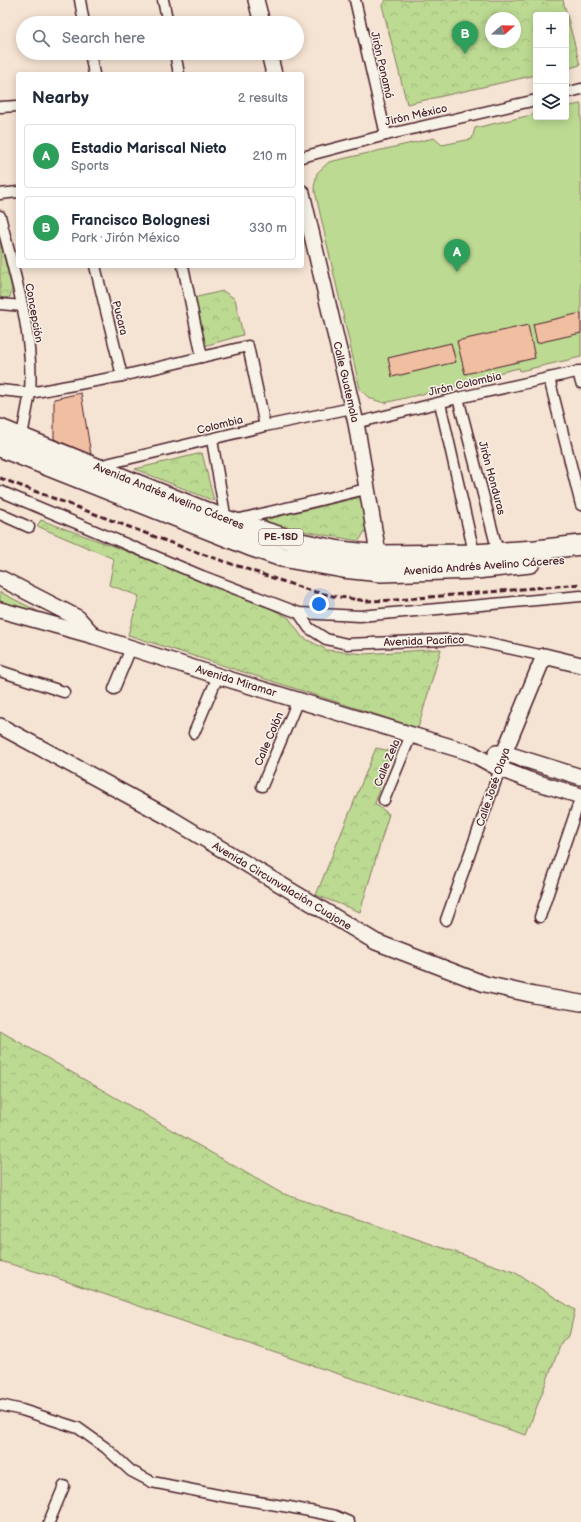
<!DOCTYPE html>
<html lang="en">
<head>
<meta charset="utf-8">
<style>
	body { margin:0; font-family:"Balsamiq Sans",sans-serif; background:#f6f6f7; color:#1f2937 }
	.controls { position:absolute; right:12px; top:12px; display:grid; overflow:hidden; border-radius:4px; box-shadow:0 2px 10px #0003 }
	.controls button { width:36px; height:36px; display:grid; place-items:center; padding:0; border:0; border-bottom:1px solid #e0e1e3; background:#fff; color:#1f2937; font:20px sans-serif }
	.compass { position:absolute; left:485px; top:12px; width:36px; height:36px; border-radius:50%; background:#fff; box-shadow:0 2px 10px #0003; rotate:70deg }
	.you { position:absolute; left:319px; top:604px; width:14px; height:14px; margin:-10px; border:3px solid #fff; border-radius:50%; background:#1a73e8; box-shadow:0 0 0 6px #1a73e833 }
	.badge { display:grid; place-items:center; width:26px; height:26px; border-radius:50%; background:#c8321e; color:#fff; font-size:13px; font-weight:700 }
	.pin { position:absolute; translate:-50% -33px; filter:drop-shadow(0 1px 2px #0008) }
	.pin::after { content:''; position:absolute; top:21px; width:14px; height:12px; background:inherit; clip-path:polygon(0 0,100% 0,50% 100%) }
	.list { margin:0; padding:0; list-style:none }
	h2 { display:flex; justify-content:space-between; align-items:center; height:52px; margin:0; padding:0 16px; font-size:17px }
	h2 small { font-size:13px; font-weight:400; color:#747a83 }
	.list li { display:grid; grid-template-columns:26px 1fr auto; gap:12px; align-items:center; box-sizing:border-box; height:64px; margin:0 8px 8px; padding:0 8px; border:1px solid #e0e1e3; border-radius:4px }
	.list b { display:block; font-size:15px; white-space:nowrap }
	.list p { margin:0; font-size:13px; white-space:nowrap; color:#747a83 }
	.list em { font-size:13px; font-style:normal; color:#747a83 }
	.icon { flex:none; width:22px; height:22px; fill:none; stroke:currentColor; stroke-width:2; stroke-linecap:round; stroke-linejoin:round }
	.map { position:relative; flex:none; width:581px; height:1522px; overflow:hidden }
	.search { position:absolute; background:#fff; box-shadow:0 2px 10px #0003; left:16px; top:16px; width:288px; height:44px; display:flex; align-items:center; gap:10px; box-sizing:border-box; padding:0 14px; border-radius:22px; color:#747a83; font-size:15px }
	.panel { position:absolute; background:#fff; box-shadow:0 2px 10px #0003; left:16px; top:72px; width:288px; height:196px; border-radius:4px }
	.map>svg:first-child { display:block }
</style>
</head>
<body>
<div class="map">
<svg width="581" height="1522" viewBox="0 0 581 1522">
	<defs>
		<pattern id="grass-tufts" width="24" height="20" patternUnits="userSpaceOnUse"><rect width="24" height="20" fill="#bcda92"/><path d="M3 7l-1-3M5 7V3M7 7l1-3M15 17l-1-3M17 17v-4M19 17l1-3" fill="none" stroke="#a3bb7e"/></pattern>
		<pattern id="forest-crowns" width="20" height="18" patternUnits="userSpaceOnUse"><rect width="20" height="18" fill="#bcda92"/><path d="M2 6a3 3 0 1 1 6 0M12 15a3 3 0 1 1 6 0" fill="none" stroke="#a3bb7e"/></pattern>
	</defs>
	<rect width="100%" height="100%" fill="#f5e3d3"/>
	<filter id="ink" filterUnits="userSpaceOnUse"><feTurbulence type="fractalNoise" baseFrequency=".025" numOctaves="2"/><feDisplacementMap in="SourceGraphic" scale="8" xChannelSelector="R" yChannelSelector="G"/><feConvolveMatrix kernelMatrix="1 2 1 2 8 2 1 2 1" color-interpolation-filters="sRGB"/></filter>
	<g filter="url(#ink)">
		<path fill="url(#grass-tufts)" stroke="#837c5e" d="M0,592L47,616L0,601Z"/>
		<g fill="url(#forest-crowns)" stroke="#837c5e" fill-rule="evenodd">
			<path d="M386,0H563L580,65L566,69V15H536V75L407,104L382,5ZM491,18H515V42H491Z"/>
			<path d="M0,240L12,289L10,297L4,298L0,297Z"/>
			<path d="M223,291L235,299L243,335L204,346L193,298Z"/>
			<path d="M202,453L214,501L135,469Z"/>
			<path d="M361,497L368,526L359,541L280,527L264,520Z"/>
			<path d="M41,520L118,548L268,607L289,618L302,637L327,650L364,654L441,649L418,728L128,635L139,596L109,585L114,559L37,526Z"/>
			<path d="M376,748L390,751L375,804L389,814L360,912L316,895Z"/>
			<path d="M0,1031L281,1193L514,1272L575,1310L569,1336L562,1341L526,1435L305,1363L48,1275L0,1261Z"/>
		</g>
		<path fill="#bcda92" stroke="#837c5e" d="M580,104H581V357L520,371L519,368L481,377L482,380L384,403L369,398L360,389L314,187L317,173L329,162L434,138L442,145L472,139L475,128L536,114V117H566V107Z"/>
		<g fill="#f0bea1" stroke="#4a1f2b">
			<path d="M581,313V333L537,343L533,324Z"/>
			<path d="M528,325L535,358L465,374L457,341Z"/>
			<path d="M451,343L456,362L392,377L388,358Z"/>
			<path d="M81,393L91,455L54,439V399Z"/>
		</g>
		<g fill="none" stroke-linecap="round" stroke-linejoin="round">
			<g stroke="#4a1f2b" stroke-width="13">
				<g id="street">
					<path d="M80,0L84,23"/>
					<path d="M163,0L168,23"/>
					<path d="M355,0L386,135"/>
					<path d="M90,53L94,74"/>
					<path d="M175,53L179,74"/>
					<path d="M566,93L581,89"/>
					<path d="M0,107L18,106"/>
					<path d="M302,157L386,135L536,100"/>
					<path d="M0,194L18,192"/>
					<path d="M0,216C14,273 34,333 30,393L0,390"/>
					<path d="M95,266L122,376"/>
					<path d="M183,266L202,357"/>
					<path d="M0,304L22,306"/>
					<path d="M578,371L581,383"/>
					<path d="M549,378L581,505"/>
					<path d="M458,398L499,556"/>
					<path d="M440,403L475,557"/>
					<path d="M356,423L458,398L581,371"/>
					<path d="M212,440L226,520"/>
					<path d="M21,441L30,393L122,376L248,346L265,426"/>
					<path d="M98,466L265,426L352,408"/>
					<path d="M0,491L202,576L299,613L360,616L581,596"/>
					<path d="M0,514L29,527"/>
					<path d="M236,520L366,489"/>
					<path d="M299,613L309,628L326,639L347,644L467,639L544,656"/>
					<path d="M0,671L64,692"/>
					<path d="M114,689L131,648"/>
					<path d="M194,733L218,676"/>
					<path d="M262,786L298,700"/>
					<path d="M384,800L411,735"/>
					<path d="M540,917L581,796"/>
					<path d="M446,920L500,769"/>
					<path d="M0,1405L22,1410L78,1428L106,1448L131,1471L152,1482L228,1497L289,1507L335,1516L349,1522"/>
					<path d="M49,1522L64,1486"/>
				</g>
			</g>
			<g stroke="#4a1f2b" stroke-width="18">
				<g id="secondary">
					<path d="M256,0L262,23"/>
					<path d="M269,53L274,74"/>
					<path d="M302,193L356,423L380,565"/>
					<path d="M0,578L78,618L94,636"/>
					<path d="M0,610L94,636L218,676L471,753L500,769L529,780L581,796"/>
					<path d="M0,726L170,818L376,942L485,984L534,995L581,1003"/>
					<path d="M496,753H504L581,777"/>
					<path d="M500,769L504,753L544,656L581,665"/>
				</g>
			</g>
			<g stroke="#4a1f2b" stroke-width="22">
				<g id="highway">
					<path d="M0,429L226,520L301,543L340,551L379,555L474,554L536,550L581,545"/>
					<path d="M0,447L250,546L282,557L304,561L343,568L381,572L476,569L530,563"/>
				</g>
			</g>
			<use href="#street" stroke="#f7f3e8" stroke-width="10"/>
			<use href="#secondary" stroke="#f7f3e8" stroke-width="15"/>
			<use href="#highway" stroke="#f7f3e8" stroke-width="19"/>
			<path stroke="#4a1f2b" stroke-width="3" stroke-dasharray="6 3" stroke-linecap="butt" d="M0,478L182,547L311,591L333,596L367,601L395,600L581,584"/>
		</g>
	</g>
	<g text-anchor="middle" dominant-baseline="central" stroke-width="3" stroke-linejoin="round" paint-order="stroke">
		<rect fill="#f7f3e8" stroke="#7e5f64" stroke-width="1" x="259" y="529" width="44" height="16" rx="3"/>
		<g font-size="10" font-weight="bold" fill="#4a1f2b">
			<text x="281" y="537">PE-1SD</text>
		</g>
		<g font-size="11" fill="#4a1f2b" stroke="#f7f3e8">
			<text transform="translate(382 65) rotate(77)">Jirón Panamá</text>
			<text transform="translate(416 115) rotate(-13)">Jirón México</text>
			<text transform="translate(34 313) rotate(80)">Concepción</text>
			<text transform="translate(120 318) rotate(76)">Pucara</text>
			<text transform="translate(346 382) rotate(77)">Calle Guatemala</text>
			<text transform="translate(465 384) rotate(-13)">Jirón Colombia</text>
			<text transform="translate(220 425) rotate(-14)">Colombia</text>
			<text transform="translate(492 478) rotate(75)">Jirón Honduras</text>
			<text transform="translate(169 496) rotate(22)">Avenida Andrés Avelino Cáceres</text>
			<text transform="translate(484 566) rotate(-4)">Avenida Andrés Avelino Cáceres</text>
			<text transform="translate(424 641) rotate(-2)">Avenida Pacifico</text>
			<text transform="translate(236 681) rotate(17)">Avenida Miramar</text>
			<text transform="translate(269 739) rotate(-67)">Calle Colón</text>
			<text transform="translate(387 763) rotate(-67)">Calle Zela</text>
			<text transform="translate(493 787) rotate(-71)">Calle José Olaya</text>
			<text transform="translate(282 886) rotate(31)">Avenida Circunvalación Cuajone</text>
		</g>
	</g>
</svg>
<div class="controls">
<button>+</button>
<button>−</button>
<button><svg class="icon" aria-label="layers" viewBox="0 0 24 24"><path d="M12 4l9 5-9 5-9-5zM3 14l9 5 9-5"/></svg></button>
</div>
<svg class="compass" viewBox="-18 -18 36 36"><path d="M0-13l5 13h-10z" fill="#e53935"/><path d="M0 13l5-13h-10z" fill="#747a83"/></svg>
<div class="you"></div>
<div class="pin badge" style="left:457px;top:272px;background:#2e9e5b">A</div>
<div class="pin badge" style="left:465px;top:54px;background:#2e9e5b">B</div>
<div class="search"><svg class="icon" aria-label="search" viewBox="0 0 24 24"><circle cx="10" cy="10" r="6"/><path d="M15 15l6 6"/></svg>Search here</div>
<section class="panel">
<h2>Nearby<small>2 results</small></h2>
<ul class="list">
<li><span class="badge" style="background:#2e9e5b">A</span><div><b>Estadio Mariscal Nieto</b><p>Sports</p></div><em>210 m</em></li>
<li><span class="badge" style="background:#2e9e5b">B</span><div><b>Francisco Bolognesi</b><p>Park · Jirón México</p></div><em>330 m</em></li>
</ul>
</section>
</div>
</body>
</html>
